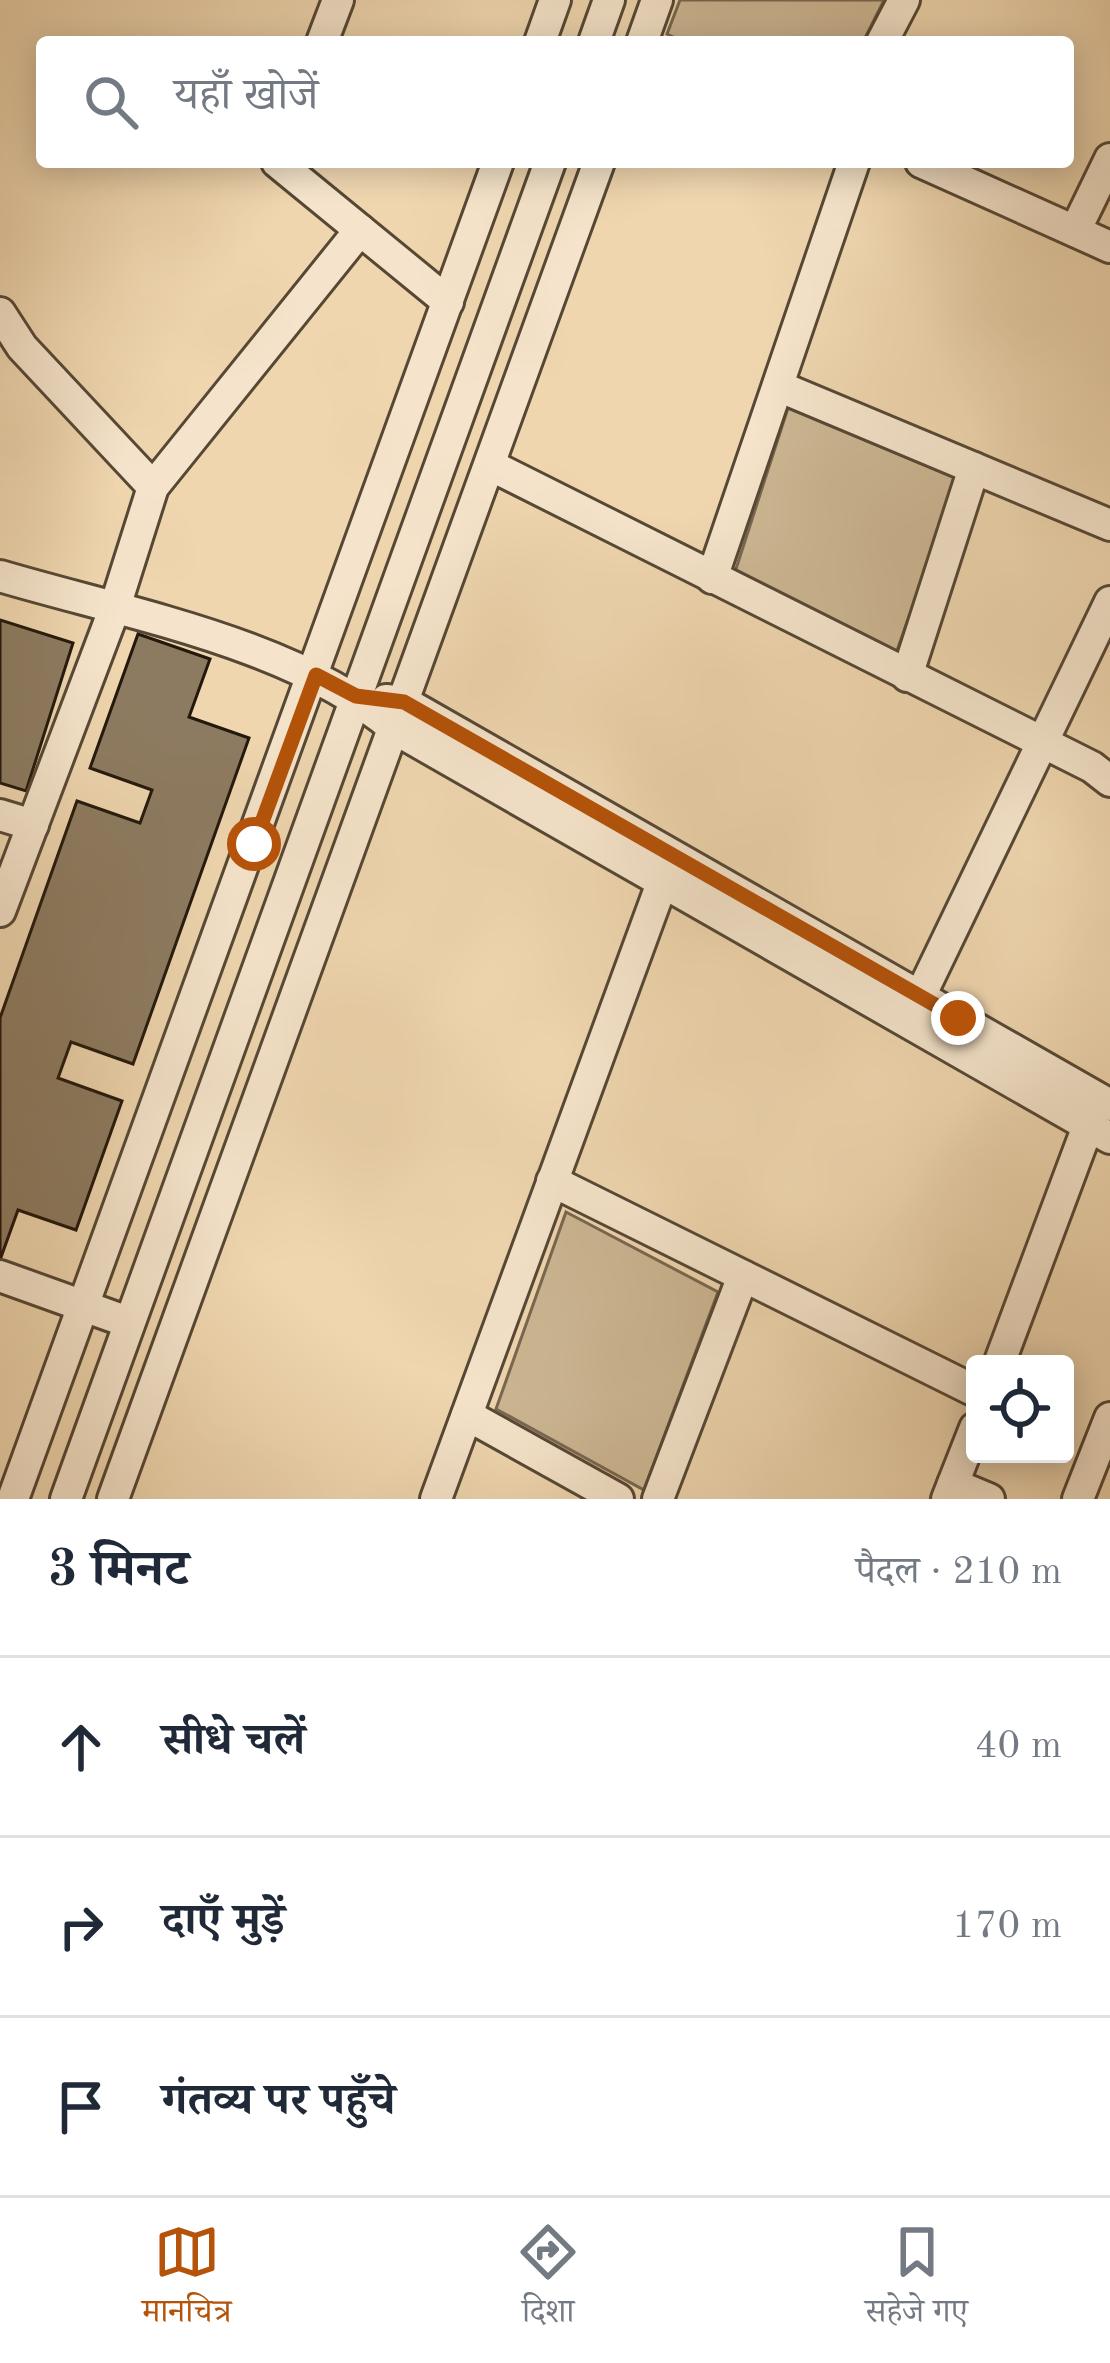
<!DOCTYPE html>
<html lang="hi">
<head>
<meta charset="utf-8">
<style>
	body { margin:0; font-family:"Old Standard TT","Noto Serif Devanagari",serif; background:#f6f6f7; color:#1f2937 }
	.controls { position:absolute; right:36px; bottom:36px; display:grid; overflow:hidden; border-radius:12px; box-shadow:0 6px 30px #0003 }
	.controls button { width:108px; height:108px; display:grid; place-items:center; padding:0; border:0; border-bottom:3px solid #e0e1e3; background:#fff; color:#1f2937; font:60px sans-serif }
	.stop { position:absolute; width:36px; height:36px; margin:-27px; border:9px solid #b45309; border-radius:50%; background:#fff }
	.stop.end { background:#b45309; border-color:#fff; box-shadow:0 3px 12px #0008 }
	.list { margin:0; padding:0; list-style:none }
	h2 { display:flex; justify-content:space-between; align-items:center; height:156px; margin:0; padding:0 48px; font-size:51px }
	h2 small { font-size:39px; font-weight:400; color:#747a83 }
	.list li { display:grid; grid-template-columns:78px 1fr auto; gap:36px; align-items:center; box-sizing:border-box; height:180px; padding:0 48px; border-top:3px solid #e0e1e3 }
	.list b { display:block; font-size:45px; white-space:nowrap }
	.list em { font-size:39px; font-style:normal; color:#747a83 }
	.icon { flex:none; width:66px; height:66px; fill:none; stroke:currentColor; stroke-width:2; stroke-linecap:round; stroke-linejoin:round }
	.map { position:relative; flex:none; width:1110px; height:1499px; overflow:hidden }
	.search { position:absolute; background:#fff; box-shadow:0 6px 30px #0003; left:36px; right:36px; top:36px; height:132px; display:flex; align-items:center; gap:30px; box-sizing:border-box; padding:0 42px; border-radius:12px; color:#747a83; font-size:45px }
	.sheet { height:696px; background:#fff }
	nav { display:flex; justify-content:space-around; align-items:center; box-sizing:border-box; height:168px; border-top:3px solid #e0e1e3; background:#fff; font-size:33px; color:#747a83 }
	nav a { display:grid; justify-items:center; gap:6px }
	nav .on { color:#b45309 }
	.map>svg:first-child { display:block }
</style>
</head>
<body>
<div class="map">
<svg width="1110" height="1499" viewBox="0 0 1110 1499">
	<rect width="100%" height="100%" fill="#efd6af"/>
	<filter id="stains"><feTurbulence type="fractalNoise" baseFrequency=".00167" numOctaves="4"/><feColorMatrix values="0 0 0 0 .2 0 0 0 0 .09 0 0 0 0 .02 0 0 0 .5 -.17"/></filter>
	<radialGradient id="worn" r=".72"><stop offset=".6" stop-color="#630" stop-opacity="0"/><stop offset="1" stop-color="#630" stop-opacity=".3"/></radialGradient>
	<g fill="#ccb693" stroke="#786750" stroke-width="3">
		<path d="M680,0H884L863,42H684L667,34Z"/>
		<path d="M788,408L958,479L894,659L734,575Z"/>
		<path d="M566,1212L718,1292L644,1490L496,1409Z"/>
	</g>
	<g fill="#8d7b61" stroke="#23180c" stroke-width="3">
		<path d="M0,620L73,643L26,791L0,783Z"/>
		<path d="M138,634L210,659L189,717L249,738L133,1064L71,1042L58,1078L122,1101L76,1230L18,1210L0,1260V1018L77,801L140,823L152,790L90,768Z"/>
	</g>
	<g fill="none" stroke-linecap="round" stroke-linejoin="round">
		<g stroke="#564835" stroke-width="36">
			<g id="minor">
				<path d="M322,42L338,0"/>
				<path d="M540,42L555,0"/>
				<path d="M594,42L609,0"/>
				<path d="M642,42L657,0"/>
				<path d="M882,42L904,0"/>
				<path d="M277,162L448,302"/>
				<path d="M921,162L1110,247"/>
				<path d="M1075,231L1110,159"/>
				<path d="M0,313L22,347L153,487"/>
				<path d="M778,386L1110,525"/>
				<path d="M490,465L1092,767L1110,781"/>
				<path d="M0,576C128,614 294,643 395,729L1110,1138"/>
				<path d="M712,578L854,162"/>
				<path d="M907,676L974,468"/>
				<path d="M386,700L404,702L1110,1105"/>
				<path d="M0,815L33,825"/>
				<path d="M0,911L114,610L153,487L360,230"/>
				<path d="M912,1013L1110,602"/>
				<path d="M552,1181L975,1391"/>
				<path d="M0,1276L128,1322"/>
				<path d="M999,1364L1088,1126"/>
				<path d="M467,1415L618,1499"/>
				<path d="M953,1484L989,1499"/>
				<path d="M13,1499L498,162"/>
				<path d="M66,1499L550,162"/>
				<path d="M113,1499L599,162"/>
				<path d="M436,1499L662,883"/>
				<path d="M658,1499L743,1276"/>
				<path d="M947,1499L975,1428"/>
				<path d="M1078,1499L1110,1418"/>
			</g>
		</g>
		<use href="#minor" stroke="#f5e4cb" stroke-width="30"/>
	</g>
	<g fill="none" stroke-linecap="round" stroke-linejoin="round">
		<path stroke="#b45309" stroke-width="15" d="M254,844L316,675L356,696L404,702L958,1018"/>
	</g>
	<rect width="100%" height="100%" filter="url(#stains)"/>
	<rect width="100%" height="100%" fill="url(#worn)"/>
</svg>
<div class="controls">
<button><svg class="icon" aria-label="locate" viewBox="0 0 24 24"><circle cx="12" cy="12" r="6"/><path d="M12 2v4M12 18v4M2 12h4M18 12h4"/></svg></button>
</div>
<div class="stop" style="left:254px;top:844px"></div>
<div class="stop end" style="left:958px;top:1018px"></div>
<div class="search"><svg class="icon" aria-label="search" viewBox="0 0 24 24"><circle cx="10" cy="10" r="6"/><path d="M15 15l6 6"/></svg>यहाँ खोजें</div>
</div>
<section class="sheet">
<h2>3 मिनट<small>पैदल · 210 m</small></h2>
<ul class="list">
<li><svg class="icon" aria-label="ahead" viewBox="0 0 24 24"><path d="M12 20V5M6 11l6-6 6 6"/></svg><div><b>सीधे चलें</b></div><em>40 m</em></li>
<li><svg class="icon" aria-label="right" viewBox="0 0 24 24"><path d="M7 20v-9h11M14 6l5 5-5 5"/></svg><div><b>दाएँ मुड़ें</b></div><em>170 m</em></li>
<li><svg class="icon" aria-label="arrive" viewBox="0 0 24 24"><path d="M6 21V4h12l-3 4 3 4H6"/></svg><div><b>गंतव्य पर पहुँचे</b></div></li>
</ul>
</section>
<nav>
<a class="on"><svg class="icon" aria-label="map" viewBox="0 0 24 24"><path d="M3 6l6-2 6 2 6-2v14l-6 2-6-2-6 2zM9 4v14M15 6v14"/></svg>मानचित्र</a>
<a><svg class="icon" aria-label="directions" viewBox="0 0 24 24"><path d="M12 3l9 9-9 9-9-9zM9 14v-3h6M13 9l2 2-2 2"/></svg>दिशा</a>
<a><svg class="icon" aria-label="saved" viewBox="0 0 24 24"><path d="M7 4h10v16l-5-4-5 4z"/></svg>सहेजे गए</a>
</nav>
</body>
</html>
